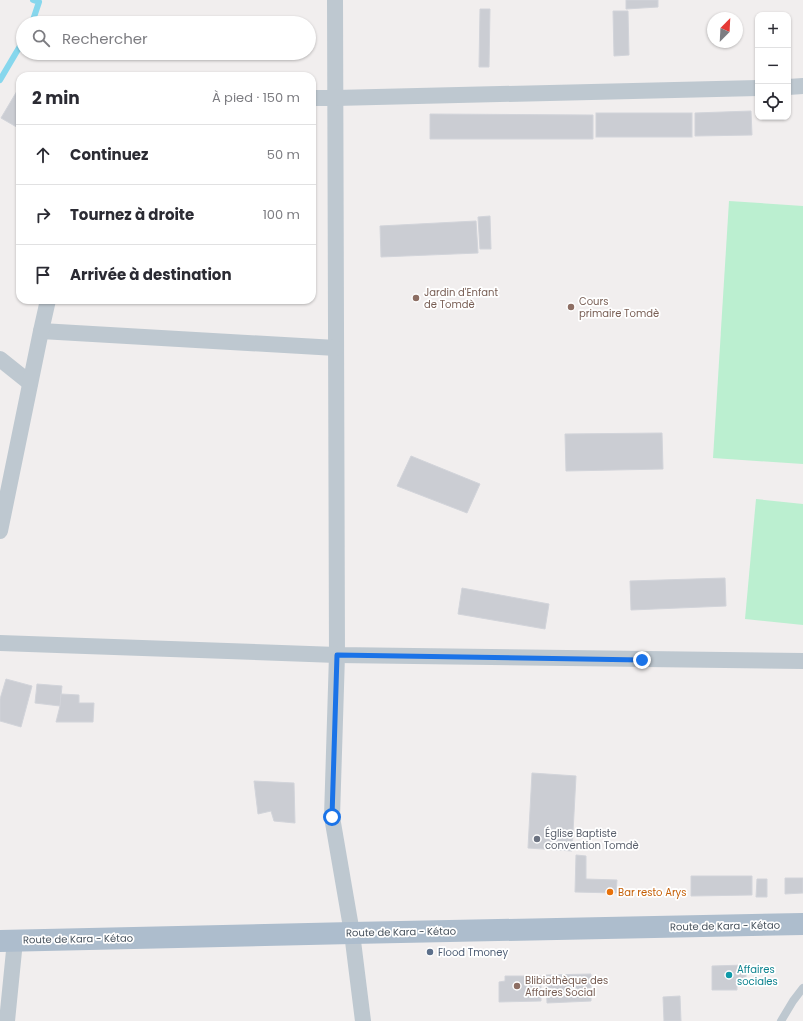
<!DOCTYPE html>
<html lang="fr">
<head>
<meta charset="utf-8">
<style>
	body { margin:0; font-family:Poppins,sans-serif; background:#f2f2f3; color:#2b2b33 }
	.controls { position:absolute; right:12px; top:12px; display:grid; overflow:hidden; border-radius:8px; box-shadow:0 1px 3px #0004 }
	.controls button { width:36px; height:36px; display:grid; place-items:center; padding:0; border:0; border-bottom:1px solid #e1e1e2; background:#fff; color:#2b2b33; font:20px sans-serif }
	.compass { position:absolute; left:707px; top:12px; width:36px; height:36px; border-radius:50%; background:#fff; box-shadow:0 1px 3px #0004; rotate:24deg }
	.stop { position:absolute; width:12px; height:12px; margin:-9px; border:3px solid #1a73e8; border-radius:50%; background:#fff }
	.stop.end { background:#1a73e8; border-color:#fff; box-shadow:0 1px 4px #0008 }
	.list { margin:0; padding:0; list-style:none }
	h2 { display:flex; justify-content:space-between; align-items:center; height:52px; margin:0; padding:0 16px; font-size:17px }
	h2 small { font-size:13px; font-weight:400; color:#7c7c81 }
	.list li { display:grid; grid-template-columns:26px 1fr auto; gap:12px; align-items:center; box-sizing:border-box; height:60px; padding:0 16px; border-top:1px solid #e1e1e2 }
	.list b { display:block; font-size:15px; white-space:nowrap }
	.list em { font-size:13px; font-style:normal; color:#7c7c81 }
	.icon { flex:none; width:22px; height:22px; fill:none; stroke:currentColor; stroke-width:2; stroke-linecap:round; stroke-linejoin:round }
	.map { position:relative; flex:none; width:803px; height:1021px; overflow:hidden }
	.search { position:absolute; background:#fff; box-shadow:0 1px 3px #0004; left:16px; top:16px; width:300px; height:44px; display:flex; align-items:center; gap:10px; box-sizing:border-box; padding:0 14px; border-radius:22px; color:#7c7c81; font-size:15px }
	.panel { position:absolute; background:#fff; box-shadow:0 1px 3px #0004; left:16px; top:72px; width:300px; height:232px; border-radius:12px }
	.map>svg:first-child { display:block }
</style>
</head>
<body>
<div class="map">
<svg width="803" height="1021" viewBox="0 0 803 1021">
	<rect width="100%" height="100%" fill="#f1eeee"/>
	<g fill="#bbefd0">
		<path d="M729,201L803,206V464L713,458Z"/>
		<path d="M756,499L803,504V625L745,619Z"/>
	</g>
	<g fill="none" stroke-linecap="round" stroke-linejoin="round">
		<g stroke="#87d7ed" stroke-width="6">
			<path d="M32,23L39,2L33,0"/>
			<path d="M0,80L23,41"/>
		</g>
	</g>
	<g fill="#cbcdd3" stroke="#d2d4da">
		<path d="M626,0H658V7L626,9Z"/>
		<path d="M480,9H490L489,67H479Z"/>
		<path d="M613,11H628L629,55L614,56Z"/>
		<path d="M17,91L20,93V129L1,118Z"/>
		<path d="M751,111L752,135L695,136V113Z"/>
		<rect x="596" y="113" width="96" height="24"/>
		<path d="M430,114L593,115V139H430Z"/>
		<path d="M490,216L491,249H480L478,217Z"/>
		<path d="M476,221L478,253L381,257L380,226Z"/>
		<path d="M662,433L663,469L566,471L565,434Z"/>
		<path d="M411,456L480,484L467,513L397,486Z"/>
		<path d="M725,578L726,606L631,610L630,581Z"/>
		<path d="M462,588L549,604L545,629L458,614Z"/>
		<path d="M6,679L32,686L21,727L0,721V699Z"/>
		<path d="M37,684L62,686L60,706L35,703Z"/>
		<path d="M61,694L79,695V703H94L93,722H56L60,706Z"/>
		<path d="M532,773L576,776L572,851L528,848Z"/>
		<path d="M254,781L294,783L295,823L274,821L271,811L258,814Z"/>
		<path d="M576,855L586,856V879L617,880L616,893L575,892Z"/>
		<path d="M691,876H752V895L691,896Z"/>
		<path d="M785,878H803V893L785,894Z"/>
		<path d="M757,879H767V897H756Z"/>
		<path d="M746,965V985H737V990H712V966Z"/>
		<path d="M591,974V1001L547,1003L546,975Z"/>
		<path d="M505,976H541V1001L499,1002V982L505,981Z"/>
		<path d="M680,996L681,1021H664L663,997Z"/>
	</g>
	<g fill="none" stroke-linecap="round" stroke-linejoin="round">
		<path stroke="#bec8d0" stroke-width="8" d="M781,1021L793,1001L803,988"/>
		<g stroke="#bec8d0" stroke-width="16">
			<path d="M335,0L337,655L332,817L352,933L363,1021"/>
			<path d="M788,87L803,86"/>
			<path d="M312,98H335L758,88"/>
			<path d="M41,331L336,348"/>
			<path d="M0,359L30,383"/>
			<path d="M0,531L41,331L48,300"/>
			<path d="M0,643L337,655L803,661"/>
			<path d="M7,1021L15,941"/>
		</g>
		<path stroke="#adbdcd" stroke-width="22" d="M0,941L352,933L803,924"/>
	</g>
	<g fill="none" stroke-linecap="round" stroke-linejoin="round">
		<path stroke="#1a73e8" stroke-width="5" d="M332,817L337,655L642,660"/>
	</g>
	<g fill="#8d6e63" stroke="#fff" stroke-width="1.5">
		<circle cx="416" cy="298" r="4"/>
		<circle cx="571" cy="307" r="4"/>
		<circle cx="517" cy="986" r="4"/>
	</g>
	<circle fill="#6b7280" stroke="#fff" stroke-width="1.5" cx="537" cy="839" r="4"/>
	<circle fill="#e8710a" stroke="#fff" stroke-width="1.5" cx="610" cy="892" r="4"/>
	<circle fill="#5c6f8a" stroke="#fff" stroke-width="1.5" cx="430" cy="952" r="4"/>
	<circle fill="#0f9aa8" stroke="#fff" stroke-width="1.5" cx="729" cy="975" r="4"/>
	<g text-anchor="middle" dominant-baseline="central" stroke-width="3.5" stroke-linejoin="round" paint-order="stroke">
		<g font-size="10" fill="#785e54" stroke="#fff" text-anchor="start">
			<text x="424" y="292">Jardin d'Enfant<tspan x="424" dy="12">de Tomdè</tspan></text>
			<text x="579" y="301">Cours<tspan x="579" dy="12">primaire Tomdè</tspan></text>
			<text x="525" y="980">Blibiothèque des<tspan x="525" dy="12">Affaires Social</tspan></text>
		</g>
		<g font-size="10" fill="#5b616d" stroke="#fff" text-anchor="start">
			<text x="545" y="833">Église Baptiste<tspan x="545" dy="12">convention Tomdè</tspan></text>
		</g>
		<g font-size="10" fill="#c56008" stroke="#fff" text-anchor="start">
			<text x="618" y="892">Bar resto Arys</text>
		</g>
		<g font-size="10" fill="#46515c" stroke="#fff">
			<text transform="translate(725 926) rotate(-1)">Route de Kara - Kétao</text>
			<text transform="translate(401 932) rotate(-1)">Route de Kara - Kétao</text>
			<text transform="translate(78 939) rotate(-1)">Route de Kara - Kétao</text>
		</g>
		<g font-size="10" fill="#4e5e75" stroke="#fff" text-anchor="start">
			<text x="438" y="952">Flood Tmoney</text>
		</g>
		<g font-size="10" fill="#0d838f" stroke="#fff" text-anchor="start">
			<text x="737" y="969">Affaires<tspan x="737" dy="12">sociales</tspan></text>
		</g>
	</g>
</svg>
<div class="controls">
<button>+</button>
<button>−</button>
<button><svg class="icon" aria-label="locate" viewBox="0 0 24 24"><circle cx="12" cy="12" r="6"/><path d="M12 2v4M12 18v4M2 12h4M18 12h4"/></svg></button>
</div>
<svg class="compass" viewBox="-18 -18 36 36"><path d="M0-13l5 13h-10z" fill="#e53935"/><path d="M0 13l5-13h-10z" fill="#7c7c81"/></svg>
<div class="stop" style="left:332px;top:817px"></div>
<div class="stop end" style="left:642px;top:660px"></div>
<div class="search"><svg class="icon" aria-label="search" viewBox="0 0 24 24"><circle cx="10" cy="10" r="6"/><path d="M15 15l6 6"/></svg>Rechercher</div>
<section class="panel">
<h2>2 min<small>À pied · 150 m</small></h2>
<ul class="list">
<li><svg class="icon" aria-label="ahead" viewBox="0 0 24 24"><path d="M12 20V5M6 11l6-6 6 6"/></svg><div><b>Continuez</b></div><em>50 m</em></li>
<li><svg class="icon" aria-label="right" viewBox="0 0 24 24"><path d="M7 20v-9h11M14 6l5 5-5 5"/></svg><div><b>Tournez à droite</b></div><em>100 m</em></li>
<li><svg class="icon" aria-label="arrive" viewBox="0 0 24 24"><path d="M6 21V4h12l-3 4 3 4H6"/></svg><div><b>Arrivée à destination</b></div></li>
</ul>
</section>
</div>
</body>
</html>
